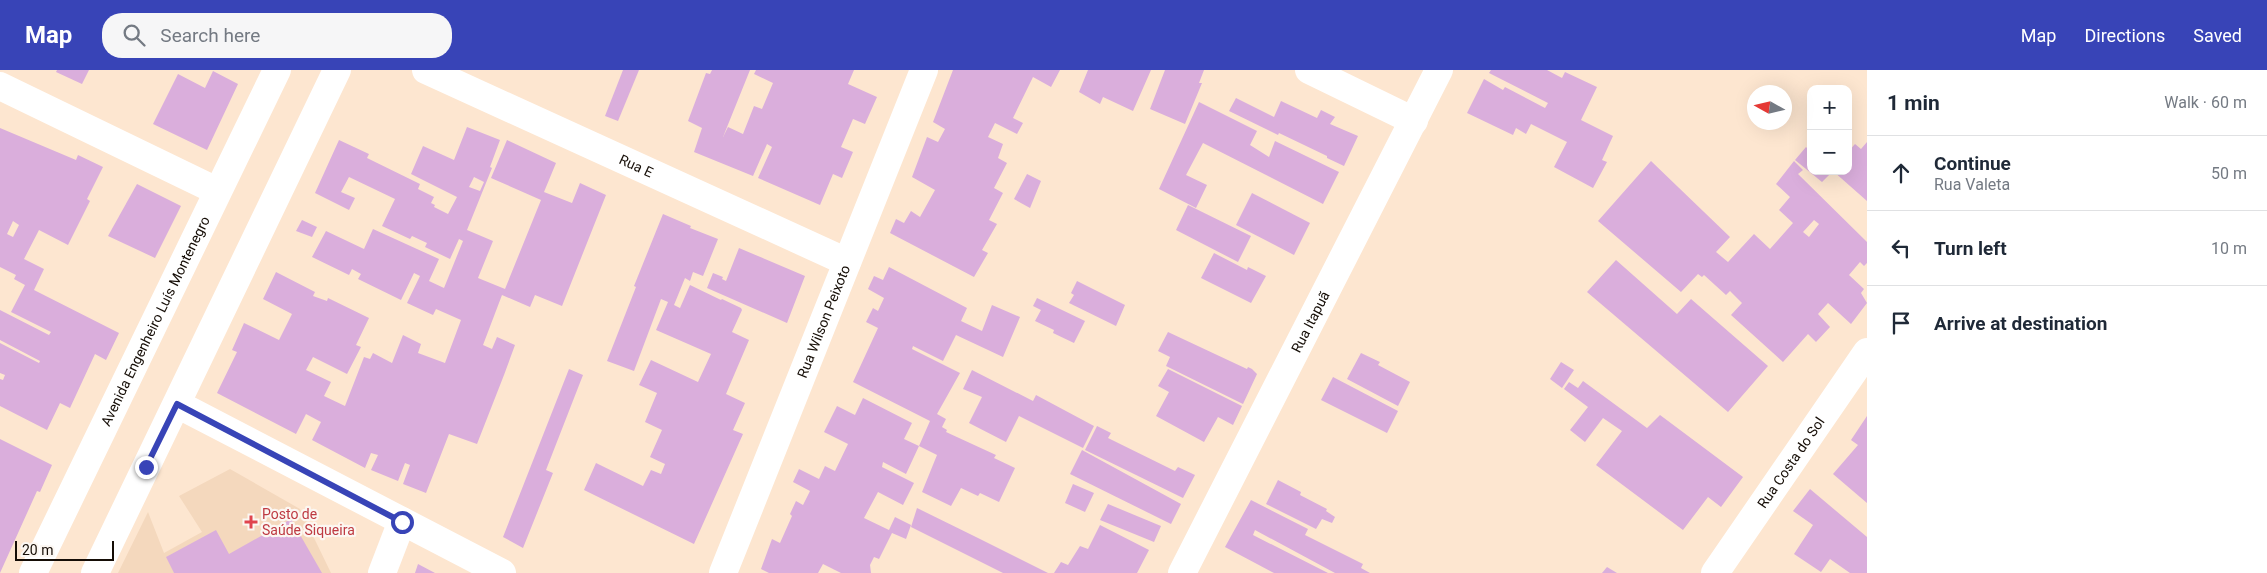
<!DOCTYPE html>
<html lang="en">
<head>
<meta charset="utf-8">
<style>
	body { margin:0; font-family:Roboto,sans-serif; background:#f6f6f7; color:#1f2937 }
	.controls { position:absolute; right:15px; top:15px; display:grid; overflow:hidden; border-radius:10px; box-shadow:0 5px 20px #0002 }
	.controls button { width:45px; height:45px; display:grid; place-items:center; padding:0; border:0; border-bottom:1px solid #e0e1e3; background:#fff; color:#1f2937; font:25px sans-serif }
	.compass { position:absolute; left:1747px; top:15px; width:45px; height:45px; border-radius:50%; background:#fff; box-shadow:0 5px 20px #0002; rotate:278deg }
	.scale { position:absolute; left:15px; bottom:12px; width:99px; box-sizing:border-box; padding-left:5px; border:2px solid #150d06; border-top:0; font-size:14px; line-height:18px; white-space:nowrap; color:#150d06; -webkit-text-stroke:4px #fcf7f2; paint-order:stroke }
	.stop { position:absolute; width:15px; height:15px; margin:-11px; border:4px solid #3844b7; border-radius:50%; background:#fff }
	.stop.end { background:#3844b7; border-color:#fff; box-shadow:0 1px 5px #0008 }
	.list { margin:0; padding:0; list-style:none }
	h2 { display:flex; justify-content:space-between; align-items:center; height:65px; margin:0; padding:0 20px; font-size:21px }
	h2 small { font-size:16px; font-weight:400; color:#747a83 }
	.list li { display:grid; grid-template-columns:32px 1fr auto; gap:15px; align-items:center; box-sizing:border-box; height:75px; padding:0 20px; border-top:1px solid #e0e1e3 }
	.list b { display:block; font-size:19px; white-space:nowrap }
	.list p { margin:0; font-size:16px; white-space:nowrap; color:#747a83 }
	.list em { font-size:16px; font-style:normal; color:#747a83 }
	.icon { flex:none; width:28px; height:28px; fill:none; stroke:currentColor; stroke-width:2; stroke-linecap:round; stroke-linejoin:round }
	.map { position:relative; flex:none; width:1867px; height:503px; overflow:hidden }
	header { display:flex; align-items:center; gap:30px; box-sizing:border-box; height:70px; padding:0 25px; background:#3844b7; color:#fff }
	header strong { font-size:24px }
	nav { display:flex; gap:28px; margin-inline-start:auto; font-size:18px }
	.search { width:350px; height:45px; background:#f6f6f7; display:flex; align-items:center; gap:12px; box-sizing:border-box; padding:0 18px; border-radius:20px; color:#747a83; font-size:19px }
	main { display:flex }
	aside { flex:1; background:#fff }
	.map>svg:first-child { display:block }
</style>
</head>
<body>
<header>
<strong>Map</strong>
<div class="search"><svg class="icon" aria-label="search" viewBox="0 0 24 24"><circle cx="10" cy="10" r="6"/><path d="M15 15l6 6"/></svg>Search here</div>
<nav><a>Map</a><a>Directions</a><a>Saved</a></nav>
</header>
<main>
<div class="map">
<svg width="1867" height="503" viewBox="0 0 1867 503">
	<rect width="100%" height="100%" fill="#fde6d0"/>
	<path fill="#f4d8bd" d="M230,399L300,439L331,503H118L148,442L164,483L202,462L179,426Z"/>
	<g fill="#daaedc" fill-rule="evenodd">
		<path d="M57,0H89L82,14L56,2Z"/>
		<path d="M623,0H639L618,51L605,46Z"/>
		<path d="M712,0H750L723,67L728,57L743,64L754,36L762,39L773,13L754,4L756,0H854L848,14L877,27L865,54L853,49L841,77L853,82L842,108L833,104L820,135L758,108L772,77L767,74L753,106L694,82L702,58L688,51L706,3L710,4Z"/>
		<path d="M953,0H1060L1051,17L1033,7L1013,48L1023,53L1017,64L995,53L988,67L1003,74L998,88L1007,93L994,118L1003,123L989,150L997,154L982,180L988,183L974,207L890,163L896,149L904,153L911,141L920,147L935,120L912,107L927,67L938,72L945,59L933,52Z"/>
		<path d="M1088,0H1151L1133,41L1103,27L1100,34L1079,22Z"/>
		<path d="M1165,0H1204L1199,13H1202L1185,54L1150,39Z"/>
		<path d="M1491,0H1547L1562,8L1565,2L1597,17L1581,50L1613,66L1602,90L1607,92L1593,118L1554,97L1567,72L1531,54L1526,64L1516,58L1513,65L1467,43L1484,9L1503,20L1505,17L1545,38L1548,33L1489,3Z"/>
		<path d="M213,1L238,14L207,80L153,54L178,4L205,18Z"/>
		<path d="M1236,28L1274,47L1281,31L1317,48L1321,40L1335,47L1330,54L1358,66L1344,96L1327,88V86L1279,63L1278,65L1229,41Z"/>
		<path d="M1199,32L1257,61L1250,75L1269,87L1275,71L1339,102L1323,134L1203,73L1186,105L1207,115L1196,138L1159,119Z"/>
		<path d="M467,57L500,70L490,97L492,98L467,160L493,171L478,208L505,219L541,130L491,108L507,70L556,93L544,122L572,133L580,113L606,125L562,236L535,225L530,237L502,225L483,275L492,279L497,267L515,275L504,305L477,374L449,364L426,423L403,414L410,395L405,393L398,411L371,400L378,385L371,383L365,398L312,370L321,352L306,344L296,364L217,323L237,282L232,280L244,253L279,270L292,244L263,229L276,202L315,222L313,226L327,231L328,228L369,248L356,275L361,277L347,304L313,287L306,300L331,312L324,326L345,336L364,287L370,289L373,283L392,293L403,265L421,274L418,283L445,293L461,250L436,239L433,245L407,233L420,206L414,203L401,230L358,209L361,204L352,199L349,205L312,187L326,161L364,179L373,159L439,189L429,211L444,218L463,171L459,169L450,189L425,177L427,173L412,166L410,169L382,156L395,129L349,107L341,122L355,128L349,140L315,123L339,70L369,84L367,88L420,114L418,119L434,127L431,133L435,135L434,137L448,144L457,127L411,104L423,76L454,90ZM474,107L484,112L480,121L469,117Z"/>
		<path d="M0,58L76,90L78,85L103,97L87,129L90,131L68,175L39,160L24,189L44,199L34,220L119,263L106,290L95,284L70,338L60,333L47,360L0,336V309L3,310L5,305L0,303V273L39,293L40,291L0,270V240L49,265L51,262L11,242L25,215L14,209L16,205L0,197ZM13,151L19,155L13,167L7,164Z"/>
		<path d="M1867,72V131L1833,101H1848V82L1855,74L1861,79Z"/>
		<path d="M1806,77L1811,82V101H1833L1822,112L1795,90Z"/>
		<path d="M1651,91L1730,167L1716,182L1728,192L1754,164L1770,179L1793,153L1779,140L1790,127L1776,114L1794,91L1803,100L1798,104L1867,172V193L1864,196L1860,192L1849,205L1864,219L1861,223L1867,233L1851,254L1828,233L1818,244L1830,257L1816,272L1808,264L1783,292L1731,245L1742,233L1730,221L1726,225L1704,205L1702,207L1698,204L1681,222L1598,151ZM1814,150L1819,154L1809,167L1803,162Z"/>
		<path d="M1027,104L1041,111L1030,138L1014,129Z"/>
		<path d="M137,114L181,136L155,188L108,166Z"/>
		<path d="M1252,123L1310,153L1294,185L1236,155Z"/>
		<path d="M1188,135L1251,166L1238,192L1176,160Z"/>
		<path d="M663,144L691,156L690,158L718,169L703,206L693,202L690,211L685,208L674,235L680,238L690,215L721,230L722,229L741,238L742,240L732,262L749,270L726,324L745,333L733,360L743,364L694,474L584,420L596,393L643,416L651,400L661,404L665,394L650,387L662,360L645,352L657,323L639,315L651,290L698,312L711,284L656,260L668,232L661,229L634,301L607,291L636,217L634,216Z"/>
		<path d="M302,150L317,157L312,167L296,161Z"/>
		<path d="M739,178L805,206L787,253L707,218L713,203L723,207L722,209L726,211Z"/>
		<path d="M1214,183L1247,200L1248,197L1266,206L1251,233L1201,208Z"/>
		<path d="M1616,190L1677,244L1691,229L1768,296L1728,342L1587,222Z"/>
		<path d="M889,197L967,238L961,251L982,261L992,235L1020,247L1003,287L956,265L943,291L913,276L912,279L960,303L937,344L946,349L942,357L947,360L946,362L996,385L994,388L1015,398L999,432L980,423L978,426L961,418L951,436L922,422L937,385L919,376L906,404L883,392L882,397L914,413L903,435L878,422L864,448L889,460L895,447L911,455L906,469L892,463L879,489L874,487L870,495L871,503H841L823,494L818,503H769L761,499L772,469L780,473L792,446L790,444L796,431L803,435L810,421L793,412L799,399L819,409L825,396L835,401L848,374L824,362L837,336L855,345L863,328L912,353L904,369L919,376L930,351L853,312L878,258L866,252L873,238L878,241L884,228L868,219L874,206L883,210Z"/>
		<path d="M1077,211L1125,235L1116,256L1069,233L1074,225L1071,223Z"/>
		<path d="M1037,228L1085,251L1074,273L1053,263L1054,260L1035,251L1041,240L1033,236Z"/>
		<path d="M1168,262L1247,299L1248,297L1252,299L1257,304L1243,334L1166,296L1170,287L1158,281Z"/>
		<path d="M1361,283L1380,292L1378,295L1410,312L1398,336L1347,309Z"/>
		<path d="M1561,292L1574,300L1562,318L1550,309Z"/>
		<path d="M569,299L583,305L546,400L553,403L523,478L503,467Z"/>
		<path d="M1168,299L1242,336L1233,355L1218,347L1204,372L1156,346L1169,322L1158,316Z"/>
		<path d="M972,300L1033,331L1036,325L1094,356L1083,378L1019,346L1006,372L969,353L982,327L963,319Z"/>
		<path d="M1333,307L1398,341L1387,363L1321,330Z"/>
		<path d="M1583,311L1647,358L1660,345L1743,407L1721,437L1708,427L1683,460L1596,395L1622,361L1603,348L1585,372L1570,360L1588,337L1564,319L1569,312L1578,318Z"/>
		<path d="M1867,346V433L1833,404L1858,375L1851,370Z"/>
		<path d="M1097,356L1111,363L1108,368L1175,401L1178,397L1195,405L1183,428L1085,380Z"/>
		<path d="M0,369L52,395L40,422L37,421L0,503Z"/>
		<path d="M1082,380L1181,434L1171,454L1070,404Z"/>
		<path d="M1278,410L1301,422L1300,425L1327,439L1326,441L1335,447L1332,453L1322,449L1316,459L1266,434Z"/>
		<path d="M1073,414L1094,423L1085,442L1065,433Z"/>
		<path d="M1810,419L1867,467V503H1850L1830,489L1821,502L1794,484L1813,455L1793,441Z"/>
		<path d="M1251,430L1308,459L1305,465L1363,494L1361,498L1370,503H1335L1255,460L1253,465L1328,503H1274L1225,477Z"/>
		<path d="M1108,434L1161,456L1154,472L1100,450Z"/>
		<path d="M917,438L978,468L1048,503H1003L911,457Z"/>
		<path d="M291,449L322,503H174L166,487L216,460L229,484Z"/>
		<path d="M1100,455L1149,480L1137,503H1054L1061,492L1068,495L1080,476L1088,479Z"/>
		<path d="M418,494L435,503H415Z"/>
		<path d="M1607,497L1617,503H1602Z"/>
	</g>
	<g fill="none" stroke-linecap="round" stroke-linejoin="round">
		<g stroke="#fff" stroke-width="28">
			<path id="s1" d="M426,0L847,192"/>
			<path d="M1309,0L1414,51"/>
			<path d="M0,16L217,121"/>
			<path d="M177,334L502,503"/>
			<path id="s2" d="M33,503L277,0"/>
			<path d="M95,503L337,0"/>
			<path d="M382,503L402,451"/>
			<path id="s3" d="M723,503L924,0"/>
			<path id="s4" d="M1182,503L1439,0"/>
			<path id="s5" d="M1715,503L1867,282"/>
		</g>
	</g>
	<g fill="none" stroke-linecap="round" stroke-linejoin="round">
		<path stroke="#3844b7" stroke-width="6" d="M146,397L177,334L402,452"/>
	</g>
	<path fill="#e0444e" stroke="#fcf7f2" stroke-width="2" d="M248.5 444.5h5v5h5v5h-5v5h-5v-5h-5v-5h5z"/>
	<g text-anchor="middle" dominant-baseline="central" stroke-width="4.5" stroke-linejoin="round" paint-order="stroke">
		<g font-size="14" fill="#150d06" stroke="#fcf7f2">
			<text stroke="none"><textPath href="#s1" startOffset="231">Rua E</textPath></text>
			<text stroke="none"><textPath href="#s2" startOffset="280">Avenida Engenheiro Luís Montenegro</textPath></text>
			<text stroke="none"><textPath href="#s3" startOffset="271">Rua Wilson Peixoto</textPath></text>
			<text stroke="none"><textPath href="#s4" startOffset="282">Rua Itapuã</textPath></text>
			<text stroke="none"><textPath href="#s5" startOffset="134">Rua Costa do Sol</textPath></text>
		</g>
		<g font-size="14" fill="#be3a42" stroke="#fcf7f2" text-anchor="start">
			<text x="262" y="444">Posto de<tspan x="262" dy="16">Saúde Siqueira</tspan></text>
		</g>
	</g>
</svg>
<div class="controls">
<button>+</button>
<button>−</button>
</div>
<svg class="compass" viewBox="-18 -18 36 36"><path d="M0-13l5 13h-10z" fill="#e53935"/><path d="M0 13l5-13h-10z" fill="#747a83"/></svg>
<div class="scale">20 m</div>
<div class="stop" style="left:402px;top:452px"></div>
<div class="stop end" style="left:146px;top:397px"></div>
</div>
<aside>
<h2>1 min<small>Walk · 60 m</small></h2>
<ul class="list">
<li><svg class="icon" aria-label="ahead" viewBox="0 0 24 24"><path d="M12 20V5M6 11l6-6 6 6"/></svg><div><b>Continue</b><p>Rua Valeta</p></div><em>50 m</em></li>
<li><svg class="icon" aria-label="left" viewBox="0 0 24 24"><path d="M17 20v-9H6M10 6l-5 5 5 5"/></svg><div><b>Turn left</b></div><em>10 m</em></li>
<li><svg class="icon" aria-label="arrive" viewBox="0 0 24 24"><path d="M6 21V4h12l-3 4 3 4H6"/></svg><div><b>Arrive at destination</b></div></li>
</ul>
</aside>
</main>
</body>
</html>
